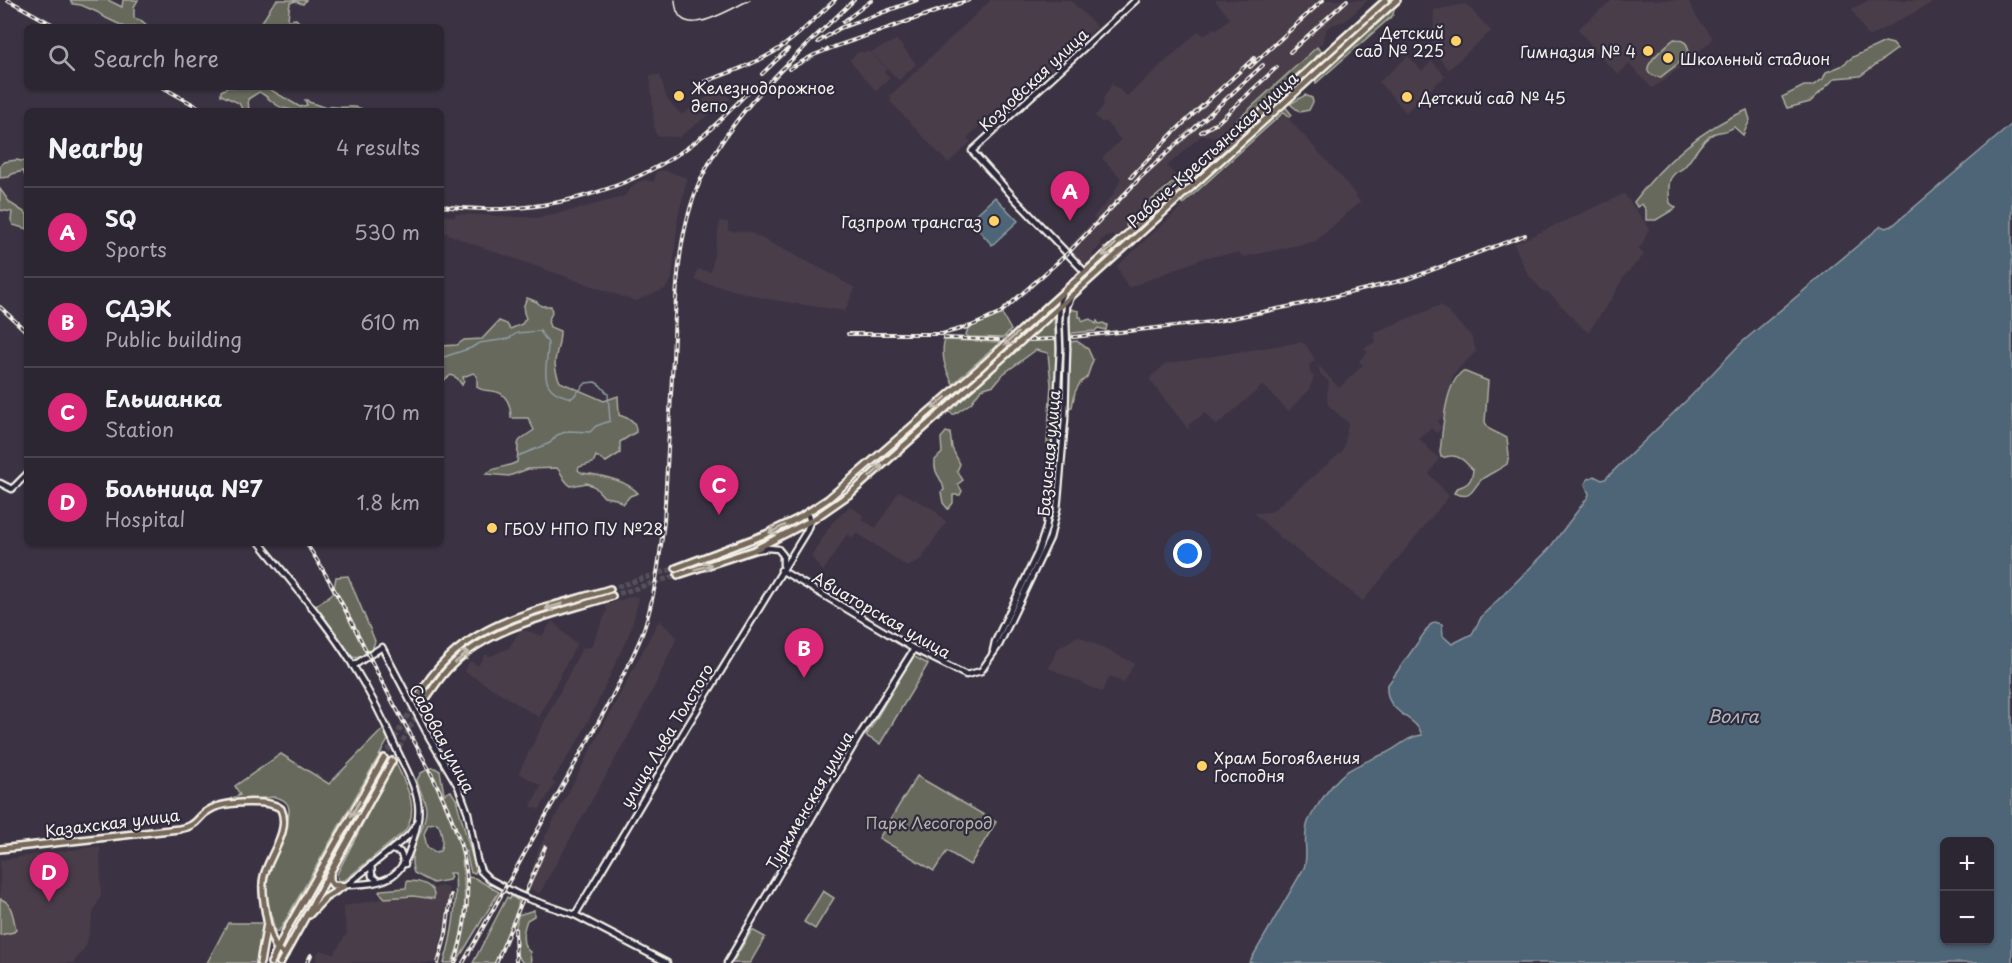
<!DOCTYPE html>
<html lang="en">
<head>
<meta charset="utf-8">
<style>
	body { margin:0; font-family:"Playpen Sans",sans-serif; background:#342e3a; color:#f1f3f6 }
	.controls { position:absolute; right:18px; bottom:18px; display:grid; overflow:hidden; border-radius:9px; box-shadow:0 2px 4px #0004 }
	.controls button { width:54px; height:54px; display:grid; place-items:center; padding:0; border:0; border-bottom:2px solid #48434d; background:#2c2632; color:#f1f3f6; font:30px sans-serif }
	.you { position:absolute; left:1188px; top:554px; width:21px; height:21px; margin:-15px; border:4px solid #fff; border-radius:50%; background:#1a73e8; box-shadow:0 0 0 9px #1a73e833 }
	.badge { display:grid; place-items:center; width:39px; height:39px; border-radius:50%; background:#db2777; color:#fff; font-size:20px; font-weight:700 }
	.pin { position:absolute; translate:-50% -50px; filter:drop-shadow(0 2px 3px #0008) }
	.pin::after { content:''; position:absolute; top:32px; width:21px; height:18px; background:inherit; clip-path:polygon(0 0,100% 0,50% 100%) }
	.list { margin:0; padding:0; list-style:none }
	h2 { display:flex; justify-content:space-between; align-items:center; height:78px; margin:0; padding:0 24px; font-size:26px }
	h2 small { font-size:20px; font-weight:400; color:#a6a5ac }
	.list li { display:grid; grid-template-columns:39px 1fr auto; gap:18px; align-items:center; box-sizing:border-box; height:90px; padding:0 24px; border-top:2px solid #48434d }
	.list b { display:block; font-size:22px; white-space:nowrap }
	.list p { margin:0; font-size:20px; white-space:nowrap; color:#a6a5ac }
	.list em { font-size:20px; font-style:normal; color:#a6a5ac }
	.icon { flex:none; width:33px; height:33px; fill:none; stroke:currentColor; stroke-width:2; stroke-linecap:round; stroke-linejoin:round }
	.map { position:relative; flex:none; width:2012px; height:963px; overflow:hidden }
	.search { position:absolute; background:#2c2632; box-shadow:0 2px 4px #0004; left:24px; top:24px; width:420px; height:66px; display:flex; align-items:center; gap:15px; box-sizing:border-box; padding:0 21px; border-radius:9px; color:#a6a5ac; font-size:22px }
	.panel { position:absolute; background:#2c2632; box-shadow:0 2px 4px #0004; left:24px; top:108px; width:420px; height:438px; border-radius:9px }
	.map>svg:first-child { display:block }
</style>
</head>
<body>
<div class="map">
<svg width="2012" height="963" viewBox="0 0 2012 963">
	<rect width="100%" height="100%" fill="#3b3343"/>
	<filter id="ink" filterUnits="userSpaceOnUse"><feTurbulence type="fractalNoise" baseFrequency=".0167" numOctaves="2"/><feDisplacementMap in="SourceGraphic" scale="12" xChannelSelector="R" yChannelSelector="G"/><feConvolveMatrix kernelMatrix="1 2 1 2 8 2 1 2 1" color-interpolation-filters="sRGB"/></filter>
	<g filter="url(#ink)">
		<g fill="#4a3e4a">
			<path d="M991,0H1070L1097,27L1038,82H1033L1030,79L996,112L994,111L967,138L971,142L948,163L890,101L892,99L890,96Z"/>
			<path d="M1215,0H1368L1345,21L1334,24L1327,28L1322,43L1219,137L1201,136L1167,166L1176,176L1141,208L1143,211L1117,236L1108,235L1099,242L1101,245L1092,254L1094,257L1084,265L1068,247L1095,219L1093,217L1113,195L1121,178L1102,158L1121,140L1105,121L1102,123L1095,116L1104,105L1103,99L1112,84L1127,96L1199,31L1204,36L1213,28L1216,30L1230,18Z"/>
			<path d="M1612,0H1688L1697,18L1712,36L1711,41L1665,80L1652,88L1629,64L1619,74L1605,62L1578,29Z"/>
			<path d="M1869,0H1937L1870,36L1867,35L1852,9Z"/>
			<path d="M1466,4L1491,31L1449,69L1433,51L1434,10Z"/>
			<path d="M897,40L916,64L899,80L871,52Z"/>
			<path d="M858,52H870L887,69L884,72L890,78L876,91L850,60Z"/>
			<path d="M1408,56L1422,71L1432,61L1445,76L1406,112L1379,82Z"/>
			<path d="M650,75H660L667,99L682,115L721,87L730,99L679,137L658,136L655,133Z"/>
			<path d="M1284,114L1345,181L1360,202L1316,241L1249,256L1243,257L1239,253L1206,257L1128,288L1117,266Z"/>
			<path d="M663,170L687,178L678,217L672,279L665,289L635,301L462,240L441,231V215L455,217L456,214L537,218L578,209L623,197L637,182L645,180L654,182L656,172Z"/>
			<path d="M1624,194L1649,228L1642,245L1638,248L1644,255L1624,276L1614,295L1588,332L1582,327L1548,292L1543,291L1527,273L1514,244Z"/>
			<path d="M720,221L728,222V231L749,232L841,279L840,280L855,288L845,311L768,299L695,280L697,269L711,272Z"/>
			<path d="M1441,305L1471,336L1476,351L1453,374L1448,412L1437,422L1442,427L1437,433L1431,428L1418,438L1439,459L1429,474L1449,496L1363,601L1281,538L1254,513L1271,512L1342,452L1345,443L1348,423L1328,405L1327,397L1329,382L1320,373L1318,365L1339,388L1363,365L1359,361L1368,352L1364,348L1376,342L1373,333Z"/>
			<path d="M1301,342L1306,345L1315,360L1309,365L1310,373L1314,377L1308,391L1288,411L1263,385L1216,426L1205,413L1188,425L1190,428L1188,429L1149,379L1165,364Z"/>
			<path d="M899,491L933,509L946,522L921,559L908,567L862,536L857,533L852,538L848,533L823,571L811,557L832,523L850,506L864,516L862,520L876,528Z"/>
			<path d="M633,596L639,598L631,629L602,693L579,739L552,781L555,784L539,810L531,806L541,786L519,773L521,768L582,648L591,647L607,611L606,605Z"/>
			<path d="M659,620L677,637L655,685L632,729L539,894L527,886L538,850Z"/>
			<path d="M552,621L571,640L577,643L539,717L464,671L470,661L478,666L485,655L491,656L509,648L521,629L542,636Z"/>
			<path d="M1078,636L1134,663L1124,683L1110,676L1102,692L1049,668L1057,649Z"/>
			<path d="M100,846L101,895L94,910L86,946L73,963H0V860Z"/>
			<path d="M441,886L449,888L448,912L435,963L315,962L318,958L316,956L320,950L334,954L347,933L343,908L344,906L426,891L431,897L433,889Z"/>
		</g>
		<g fill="#66695b" stroke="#adada2" stroke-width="1.5" fill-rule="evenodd">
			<path d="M70,0H108L122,7L123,0H138L134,7V18L142,21L149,27H125L106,18L97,12L81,5L73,4Z"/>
			<path d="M277,0H306L303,4L295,1L290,3L288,18L289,20L296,19L299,22L297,27H262V21C269,14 268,8 277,0Z"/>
			<path d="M1391,7L1394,9L1393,15L1316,83L1315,77Z"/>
			<path d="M1674,39C1680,39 1684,40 1687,45C1694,56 1668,70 1661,77C1628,75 1666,46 1674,39Z"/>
			<path d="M1885,42L1893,44L1897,49L1860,76L1835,78L1810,102L1787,108L1782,97L1804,86H1812L1823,79L1826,72L1841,66L1853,57Z"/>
			<path d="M1317,47L1321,52L1226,139L1221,141V135Z"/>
			<path d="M228,87H266L300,107L307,105L305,100H307L309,102L326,108L330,106C342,110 355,103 365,111C341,111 304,114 283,108C273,105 268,96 259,92L248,99L249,111H243L239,103L221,95V91Z"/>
			<path d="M1305,95L1312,98L1313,102L1309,110L1300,112L1290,104Z"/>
			<path d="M1284,105L1292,115L1290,117L1284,112L1183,204L1179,200Z"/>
			<path d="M1747,110L1750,120L1743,135L1734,127C1724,134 1722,130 1713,134C1702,139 1694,156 1686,165C1680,173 1675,169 1670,180C1668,187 1669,196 1670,203L1676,208L1656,220H1646V210L1642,204L1637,207L1634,202C1663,163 1702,128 1747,110Z"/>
			<path d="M16,160L27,162V181L23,171L12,174L9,177L0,178V166L4,162Z"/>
			<path d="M1177,179L1176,185L1130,229L1127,228L1126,225L1149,202Z"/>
			<path d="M0,189L10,203L27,214V229L13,225L11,220L12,212L0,210Z"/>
			<path d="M527,298L537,302L541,306H551L552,313L548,321L550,327L560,331C560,354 549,358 560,382L604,401L618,396L619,415C630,419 636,420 636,432L620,442V453L606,462L596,456L593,463L579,467L578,470L582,473C600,475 625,479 638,493L630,496L623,504L616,499L604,497L595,487L587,483L571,486C563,481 563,474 557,468L528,469L509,476L485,474C495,466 507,468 517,462C520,438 512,445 534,430L528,418H511C511,406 507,392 492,391C485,390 482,391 477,387V376L473,373L463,377L464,381L462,385L457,378L451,375L441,382V346L457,345L464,340L482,339L499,321L507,324L510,329L522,324L526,318C522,310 523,306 527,298Z"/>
			<path d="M1070,309L1079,311V317H1081L1082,320L1084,321L1090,319L1096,324L1097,321L1099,324L1103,323L1107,325L1106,330L1098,328L1095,331L1073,333L1070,336Z"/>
			<path d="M1002,314L1011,330L1003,338L969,337L966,335L968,328Z"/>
			<path d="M1054,317L1057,360L1056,397L1051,450L1047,444L1051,384L1048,353L1036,350L1003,374L994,385L981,389L971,403L953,415L948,410Z"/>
			<path d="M946,340L1000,342L953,384C946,370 941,359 944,342Z"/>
			<path d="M1077,341L1088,349L1093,360L1087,377L1080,383L1075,392L1072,407L1069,408V342Z"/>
			<path d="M1463,371L1488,381L1485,422L1489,429L1507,438L1509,455L1507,464C1499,470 1488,474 1481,480C1472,489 1472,501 1454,493L1457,488C1468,485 1472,481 1473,470C1467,464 1460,455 1451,456C1447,456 1444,458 1441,457L1440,452C1443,430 1444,385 1463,371Z"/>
			<path d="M946,432L950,433L952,448L960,464L957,471L963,480L958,484L962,491L960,495H953V503L948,509L943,503L941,492L944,490C943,478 933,475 935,460L942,453L941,438Z"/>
			<path d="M348,576L375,641L372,650C364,656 354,662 346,653L316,606L333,593L336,577Z"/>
			<path d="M913,656L928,664L880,744L866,736Z"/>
			<path d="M383,729L388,740L281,928L277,932L275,931L265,890L266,878L288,819C291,806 288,800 275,797L225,801L240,795L235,786L281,754L329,784Z"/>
			<path d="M395,761C405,784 421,808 405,831L345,880L338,881L337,874Z"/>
			<path d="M430,768H435L440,771L444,794L451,791L456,799L476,870L475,873H471L466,851H461C466,891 468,924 452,963H444C453,934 457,903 455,873H449L451,877L449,880L433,883L414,873C406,850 424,834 426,812C427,800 419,792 417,780L421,773ZM437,823C442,829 444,842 440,851L435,852L427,847L424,834L428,824Z"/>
			<path d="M917,776L996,822L970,865L947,851L934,871L879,838Z"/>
			<path d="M467,877L475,878L499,892L456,963L468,906Z"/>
			<path d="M407,881C419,881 436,884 434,899L413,896L385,898L379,892L381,890L406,888Z"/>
			<path d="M823,891L834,898L815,929L804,922Z"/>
			<path d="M511,896L519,901L516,915L495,963H473L507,897L510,899Z"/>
			<path d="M0,899C12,901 13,918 16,929L14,932L0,935Z"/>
			<path d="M534,910V916L527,920C523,931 520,944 530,952L531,963H523L515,953L516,926L518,915Z"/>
			<path d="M228,923H266L258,963H207Z"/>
			<path d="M752,930L765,937L750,963H732Z"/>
		</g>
		<g fill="#4d6577" stroke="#909da4" stroke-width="1.5" fill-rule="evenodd">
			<path d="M2012,124V963H1249L1304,868C1309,854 1302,840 1308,822C1311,815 1316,808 1320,802C1343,768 1351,768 1386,753C1401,746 1406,737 1422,735C1417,716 1385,714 1387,686L1430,625L1435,622L1442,624L1443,636L1452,644L1472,634L1482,616L1548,550L1588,497L1589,494L1585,484L1588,479L1594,476L1602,480L1605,479L1691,396L1741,343L1881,226L1886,228L1892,226ZM1944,842H1990V940H1944Z"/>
			<path d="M995,197L1018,221L992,245L970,220Z"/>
		</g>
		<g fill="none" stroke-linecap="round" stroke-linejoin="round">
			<path stroke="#909da4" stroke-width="1.5" d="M441,358L471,348L479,343L508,339L517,333L540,331L548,343C548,369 535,391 572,398L586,383L595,382L600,385L608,394L610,421L596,426L590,432L569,431L557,435L550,443L518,456"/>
			<g stroke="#57505c" stroke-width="5" stroke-dasharray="5 2.5" stroke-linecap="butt">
				<path d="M610,589L676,568"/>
				<path d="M612,596L678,575"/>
				<path d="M384,758L418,697"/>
				<path d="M392,761L424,701"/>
			</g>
			<g stroke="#f4f1e8" stroke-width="9">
				<g id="minor">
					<path d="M1084,271L1016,200L972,151L1136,0"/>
					<path d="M1066,320L1067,306L1071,297"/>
					<path d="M1059,322L1060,301L1063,294"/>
					<path d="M0,483L12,489L27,474"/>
					<path d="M260,543C292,583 327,623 354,667C370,693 384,720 396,748C404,765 415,784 418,803C420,817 416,830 412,843C401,881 384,883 347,885"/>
					<path d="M756,550L768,548L778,549L783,555V565"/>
					<path d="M781,570L914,649L966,675L981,671L999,645L1050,538L1057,509L1060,477L1065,419L1067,349"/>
					<path d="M993,651L995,642L1038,552L1046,528L1054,468L1060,349"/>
					<path d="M353,666L382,647L429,737L458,786L468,813L477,860L481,871L489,879L517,894"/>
					<path d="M392,850L400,852L405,864"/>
					<path d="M371,865L372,876L377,880"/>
					<path d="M347,885L409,835L415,826"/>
					<path d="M529,899L575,915L667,963"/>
					<path d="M575,915L688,725L806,532L810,522L807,512"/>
					<path d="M727,963L858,738L914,649"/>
				</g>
			</g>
			<g stroke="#f4f1e8" stroke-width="10">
				<g id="major">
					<path d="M1040,313L1386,0"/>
					<path d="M1045,320L1397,0"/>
					<path d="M676,568L766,534L799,518L828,499L983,365"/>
					<path d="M678,575L754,550L814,519L850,494L989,370"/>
					<path d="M418,697C459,622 535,612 610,589"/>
					<path d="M424,701C433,689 441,675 452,665C492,625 560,613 612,596"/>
					<path d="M0,849L179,829C201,825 196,816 211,809C224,802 270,799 281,809C291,831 269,855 264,876C260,890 268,936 277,949C278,950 283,953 285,954"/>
					<path d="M330,874V881L333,885L344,886"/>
					<path d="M309,915L325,898L344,886"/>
					<path d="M260,963L267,923"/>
					<path d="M271,963L286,931L384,758"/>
					<path d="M280,963L392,761"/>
				</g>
			</g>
			<use href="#minor" stroke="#2f2a3d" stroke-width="4.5"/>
			<use href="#major" stroke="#77695c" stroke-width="5"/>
			<path stroke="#f4f1e8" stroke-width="1.5" d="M675,0C677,45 729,9 750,0"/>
			<g stroke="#f4f1e8" stroke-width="4">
				<g id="rail">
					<path d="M8,0L57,27"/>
					<path d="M843,22L872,0"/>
					<path d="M818,42L840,28L917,0"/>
					<path d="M1290,52L1347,0"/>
					<path d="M1250,67L1323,0"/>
					<path d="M789,69L814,55L834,47L969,0"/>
					<path d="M762,74L788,49"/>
					<path d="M701,83C726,74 752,65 774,52C797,38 815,18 835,0"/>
					<path d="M162,87L205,111"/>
					<path d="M1201,132L1218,122L1277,67"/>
					<path d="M1131,177L1173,133L1254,58"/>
					<path d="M441,206C530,218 628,195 699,139C719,123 737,103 755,85"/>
					<path d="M0,307L27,332"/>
					<path d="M848,334H942L971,326L999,314L1068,253L1141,177L1263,65"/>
					<path d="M1073,337L1212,322L1302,304L1408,279L1525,235"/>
					<path d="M944,338L998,340"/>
					<path d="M1030,340L1053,339"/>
					<path d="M306,543C338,591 362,644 389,695C415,744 458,814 466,869C470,900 464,933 455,963"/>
					<path d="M515,929L516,963"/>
					<path d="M307,963L311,955"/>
					<path d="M438,963L446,934L451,895"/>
					<path d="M463,963L608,705C619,682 632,660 641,637C655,600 659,561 664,522C667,467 670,413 673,358C676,296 676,227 705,171C740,102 799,53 854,0"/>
					<path d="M496,963L545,847"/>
				</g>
			</g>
			<use href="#rail" stroke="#2f2a3d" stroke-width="1.5" stroke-dasharray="4.5" stroke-linecap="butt"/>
			<g stroke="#f4f1e8" stroke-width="9" stroke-linecap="butt">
				<g id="minor-bridge">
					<path d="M1066,320L1067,349"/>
					<path d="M1059,322L1060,349"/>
					<path d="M517,894L529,899"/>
				</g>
			</g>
			<g stroke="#f4f1e8" stroke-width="10" stroke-linecap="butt">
				<g id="major-bridge">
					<path d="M983,365L1040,313"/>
					<path d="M989,370L1045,320"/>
				</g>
			</g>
			<use href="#minor-bridge" stroke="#2f2a3d" stroke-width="4.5"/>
			<use href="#major-bridge" stroke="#77695c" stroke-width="5"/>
		</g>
		<defs><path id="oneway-shaft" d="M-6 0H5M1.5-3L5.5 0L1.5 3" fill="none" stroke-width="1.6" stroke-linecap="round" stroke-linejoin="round" transform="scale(1.5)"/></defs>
		<g stroke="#c2bbb0">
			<use href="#oneway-shaft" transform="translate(1109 250) rotate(138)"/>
			<use href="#oneway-shaft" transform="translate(1011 339) rotate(138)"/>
			<use href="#oneway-shaft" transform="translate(939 403) rotate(139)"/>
			<use href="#oneway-shaft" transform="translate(876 471) rotate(-42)"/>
			<use href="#oneway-shaft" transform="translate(777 529) rotate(154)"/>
			<use href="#oneway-shaft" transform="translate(703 567) rotate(-17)"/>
			<use href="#oneway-shaft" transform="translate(554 606) rotate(163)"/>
			<use href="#oneway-shaft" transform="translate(462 657) rotate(-39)"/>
			<use href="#oneway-shaft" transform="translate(355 809) rotate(119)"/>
		</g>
	</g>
	<g fill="#ffd166" stroke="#2f2a3d" stroke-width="2">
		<circle cx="1456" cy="41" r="6"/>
		<circle cx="1648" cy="51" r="6"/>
		<circle cx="1668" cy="58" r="6"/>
		<circle cx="679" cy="96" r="6"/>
		<circle cx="1407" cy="97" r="6"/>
		<circle cx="994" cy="221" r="6"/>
		<circle cx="492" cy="528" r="6"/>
		<circle cx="1202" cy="766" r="6"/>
	</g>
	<g text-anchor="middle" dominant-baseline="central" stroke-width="4.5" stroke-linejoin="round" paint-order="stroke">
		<g font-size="16" fill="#f4f1e8" stroke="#2f2a3d" text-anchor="start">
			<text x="1444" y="32" text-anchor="end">Детский<tspan x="1444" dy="18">сад № 225</tspan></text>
			<text x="1636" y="51" text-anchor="end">Гимназия № 4</text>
			<text x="1680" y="58">Школьный стадион</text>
			<text x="691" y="87">Железнодорожное<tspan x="691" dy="18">депо</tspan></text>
			<text x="1419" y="97">Детский сад № 45</text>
			<text x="982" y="221" text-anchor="end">Газпром трансгаз</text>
			<text x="504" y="528">ГБОУ НПО ПУ №28</text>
			<text x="1214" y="757">Храм Богоявления<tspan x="1214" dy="18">Господня</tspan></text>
		</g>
		<g font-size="16" fill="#f4f1e8" stroke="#2f2a3d">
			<text transform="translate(1033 79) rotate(-43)">Козловская улица</text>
			<text transform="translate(1212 149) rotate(-42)">Рабоче-Крестьянская улица</text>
			<text transform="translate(1048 453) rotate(-85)">Базисная улица</text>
			<text transform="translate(882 614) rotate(30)">Авиаторская улица</text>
			<text transform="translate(666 735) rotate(-59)">улица Льва Толстого</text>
			<text transform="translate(443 738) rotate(62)">Садовая улица</text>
			<text transform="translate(809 800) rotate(-60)">Туркменская улица</text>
			<text transform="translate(112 822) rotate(-7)">Казахская улица</text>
		</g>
		<g font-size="16" fill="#b4b4a9" stroke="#2f2a3d">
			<text x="929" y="822">Парк Лесогород</text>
		</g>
		<g font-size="18" font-style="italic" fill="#b1b9bb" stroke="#2f2a3d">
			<text x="1733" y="715">Волга</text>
		</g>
	</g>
</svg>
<div class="controls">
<button>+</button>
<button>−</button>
</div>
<div class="you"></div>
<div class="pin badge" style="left:1070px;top:221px">A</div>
<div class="pin badge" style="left:804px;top:678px">B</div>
<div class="pin badge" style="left:719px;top:515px">C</div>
<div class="pin badge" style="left:49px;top:902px">D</div>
<div class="search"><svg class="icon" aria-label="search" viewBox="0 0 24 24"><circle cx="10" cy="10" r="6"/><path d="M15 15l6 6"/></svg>Search here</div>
<section class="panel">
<h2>Nearby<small>4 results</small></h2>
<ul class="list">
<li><span class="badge">A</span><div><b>SQ</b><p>Sports</p></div><em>530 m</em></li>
<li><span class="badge">B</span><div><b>СДЭК</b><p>Public building</p></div><em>610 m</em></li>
<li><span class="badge">C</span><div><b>Ельшанка</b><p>Station</p></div><em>710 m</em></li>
<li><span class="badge">D</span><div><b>Больница №7</b><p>Hospital</p></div><em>1.8 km</em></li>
</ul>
</section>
</div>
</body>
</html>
